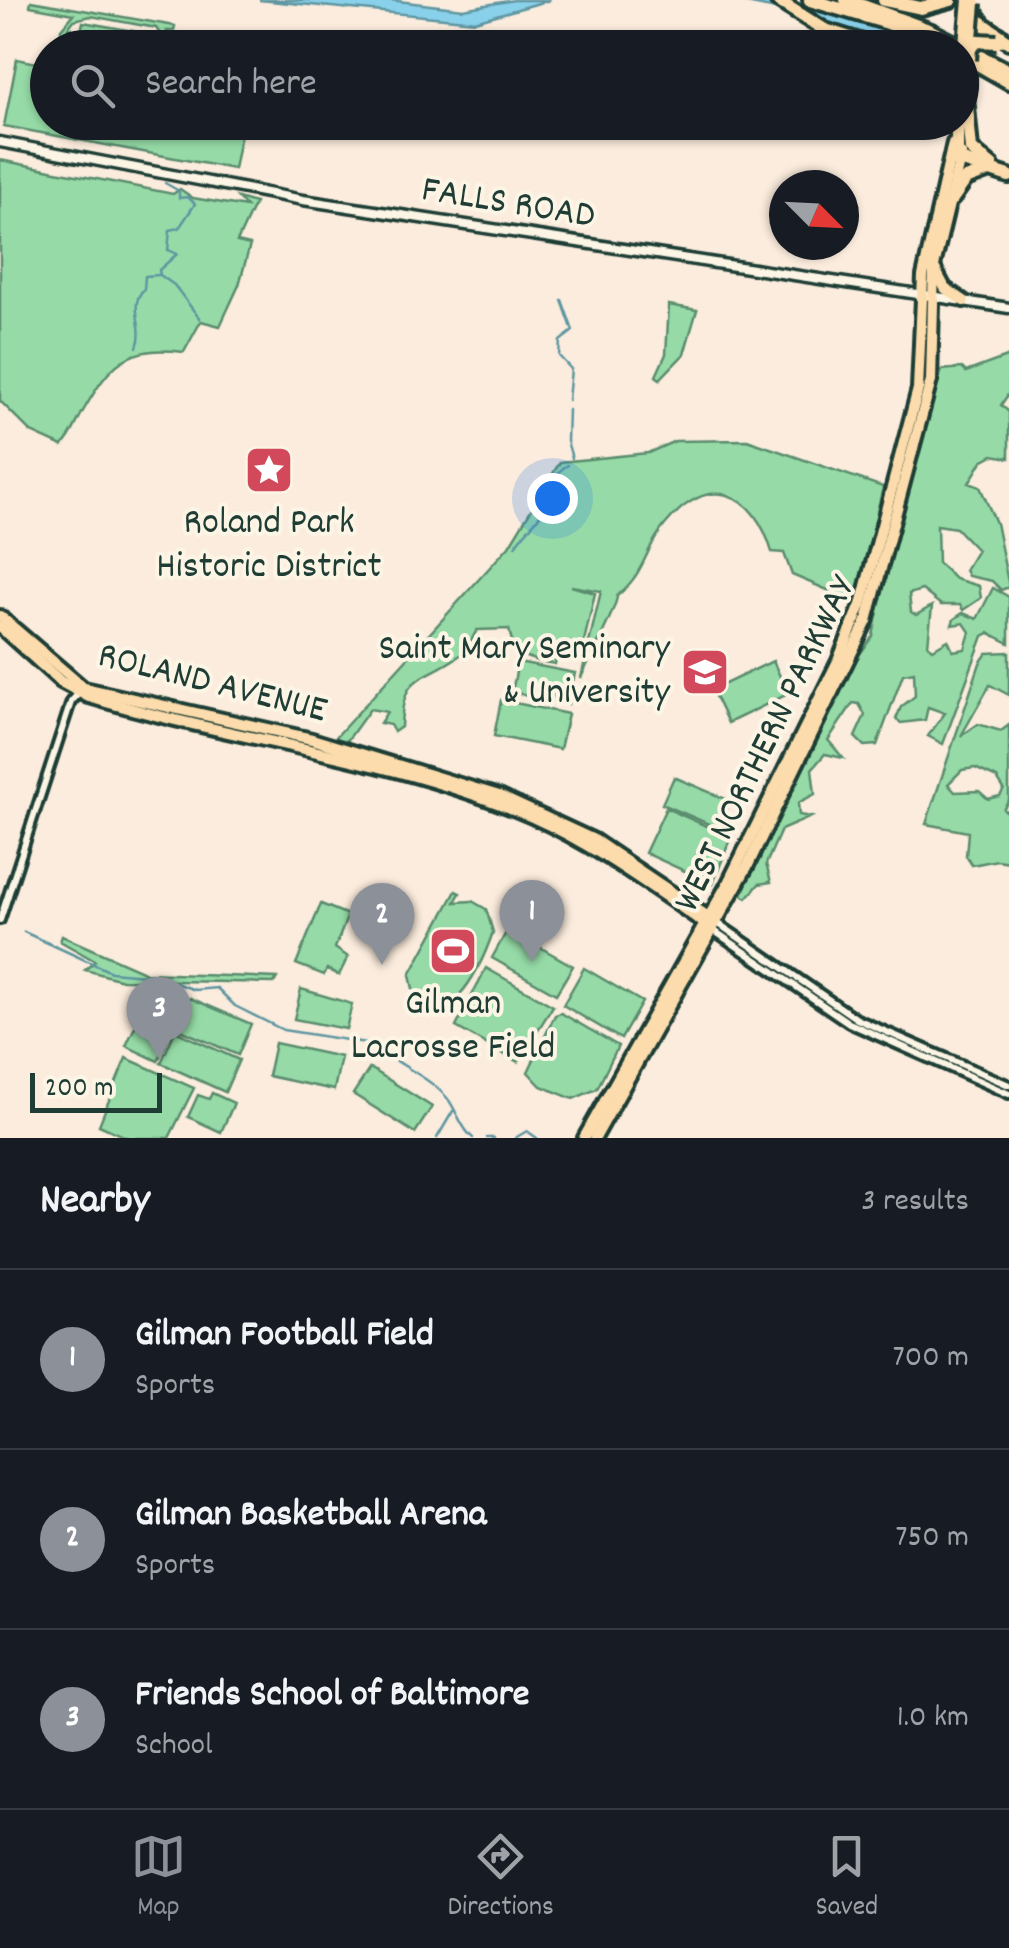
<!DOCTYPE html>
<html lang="en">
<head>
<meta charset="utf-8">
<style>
	body { margin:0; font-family:Dekko,sans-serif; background:#20242c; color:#f1f3f6 }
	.compass { position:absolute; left:769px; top:170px; width:90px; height:90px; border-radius:50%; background:#171b24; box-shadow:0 2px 8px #0004; rotate:114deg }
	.scale { position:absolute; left:30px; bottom:25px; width:132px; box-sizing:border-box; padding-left:10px; border:5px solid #1f3d34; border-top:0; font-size:28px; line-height:35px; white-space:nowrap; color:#1f3d34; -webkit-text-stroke:8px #fcf5e5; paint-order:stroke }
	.you { position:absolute; left:552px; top:498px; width:35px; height:35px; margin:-25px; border:8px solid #fff; border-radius:50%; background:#1a73e8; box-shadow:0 0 0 15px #1a73e833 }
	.badge { display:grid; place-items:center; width:65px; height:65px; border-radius:50%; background:#8c9099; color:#fff; font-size:32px; font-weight:700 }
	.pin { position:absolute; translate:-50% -82px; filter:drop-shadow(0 2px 5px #0008) }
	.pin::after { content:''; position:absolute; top:52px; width:35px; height:30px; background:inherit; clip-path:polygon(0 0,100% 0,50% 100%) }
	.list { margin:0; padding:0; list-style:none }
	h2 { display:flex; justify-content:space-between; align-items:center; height:130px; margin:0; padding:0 40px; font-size:42px }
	h2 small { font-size:32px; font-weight:400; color:#9ea1a6 }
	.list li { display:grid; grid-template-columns:65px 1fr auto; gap:30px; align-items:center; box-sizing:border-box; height:180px; padding:0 40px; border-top:2px solid #363941 }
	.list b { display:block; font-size:38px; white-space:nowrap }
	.list p { margin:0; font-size:32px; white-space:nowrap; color:#9ea1a6 }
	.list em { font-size:32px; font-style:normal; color:#9ea1a6 }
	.icon { flex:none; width:55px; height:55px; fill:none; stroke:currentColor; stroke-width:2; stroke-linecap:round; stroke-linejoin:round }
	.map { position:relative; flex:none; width:1009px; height:1138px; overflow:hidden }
	.search { position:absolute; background:#171b24; box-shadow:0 2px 8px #0004; left:30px; right:30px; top:30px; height:110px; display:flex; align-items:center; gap:25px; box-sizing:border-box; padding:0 35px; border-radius:55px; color:#9ea1a6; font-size:38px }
	.sheet { height:670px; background:#171b24 }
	nav { display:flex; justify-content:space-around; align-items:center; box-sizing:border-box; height:140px; border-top:2px solid #363941; background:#171b24; font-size:28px; color:#9ea1a6 }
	nav a { display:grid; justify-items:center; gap:5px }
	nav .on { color:#8c9099 }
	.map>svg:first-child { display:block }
</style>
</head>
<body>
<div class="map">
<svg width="1009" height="1138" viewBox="0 0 1009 1138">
	<rect width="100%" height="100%" fill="#fbecdd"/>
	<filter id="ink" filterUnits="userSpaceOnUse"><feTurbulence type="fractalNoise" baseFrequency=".01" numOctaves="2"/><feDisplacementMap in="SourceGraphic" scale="20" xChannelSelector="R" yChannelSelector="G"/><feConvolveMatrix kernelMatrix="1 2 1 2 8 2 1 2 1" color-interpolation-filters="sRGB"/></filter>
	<g filter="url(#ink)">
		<g fill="#96dba7" stroke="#5a8c6e" stroke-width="2.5" fill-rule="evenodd">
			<path d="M31,1L175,26L174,31H167L174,47H169L156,28L91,16L74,20L65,32L72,28L75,38L69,45L64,39L65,47H60L61,29L74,14L30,6Z"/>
			<path d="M83,22L156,35L153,47H78Z"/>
			<path d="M17,59L47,65L48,122L243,123L234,169L4,126Z"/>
			<path d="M0,160L173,194L180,189L193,198L246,207L238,198L255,203L237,242L250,245L239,285L220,326L201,321L184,352C127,345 111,362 82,413C76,424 71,438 62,446L31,432L0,401Z"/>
			<path d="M669,305L697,310L684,354L660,379L656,376L666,354Z"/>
			<path d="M1009,356V393L1001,405L1009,412V458L993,455L982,461L969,483L980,487L996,523L1009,587L1001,590L992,581L968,576L965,570L977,550L956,528L937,525L938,563L955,579L979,586L981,598L963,610L960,605H941L922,590L909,594L911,612L916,615L932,606L928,645L933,649L948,640L953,651L965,649L970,632L964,623L952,625L954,619L963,613L977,619L993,588L1009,597V643L989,633L983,636L943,744L928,736L945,713L928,707L925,720L901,723L896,719L901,707L915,696L914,672L903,674L877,745L864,746L855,737L865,715L859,704L853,703L828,740L843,758L825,754L812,769L815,794L798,803L799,815L811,817L781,830L766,864L771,882L759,884L747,898L742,895L755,862L852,665L873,636L902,490L942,370L962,368L966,372Z"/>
			<path d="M747,440L883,487L856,602L792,575L784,553L772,552C754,491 709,471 665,525C643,551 647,571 617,596C617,608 589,660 581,678L601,591L571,586L595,593L580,659L557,653L555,664C527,659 514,658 509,629L477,630C472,638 467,651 459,656C419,684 403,672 401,727L394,732L390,725L380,723L387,712L370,709L347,741L335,738L509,546L560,462L648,453L675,441Z"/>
			<path d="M1009,652V695L990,685L961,736L978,724L1001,731L1009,725V800L1003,809L1009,813V862L997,860L972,865L966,856L968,832L926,824L980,663L987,653ZM975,768L997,778L1004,789L1000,796L988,799L979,791L955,792L948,784L962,770Z"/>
			<path d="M773,661L788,694L728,723L712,690Z"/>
			<path d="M518,662L575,673L568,704L512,692Z"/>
			<path d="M501,700L568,714L560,749L494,736Z"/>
			<path d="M674,777L730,801L718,828L662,804Z"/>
			<path d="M666,808L731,837L713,884L645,853Z"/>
			<path d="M456,891L460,893L455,902L472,901L486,909L493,932C483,961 452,1034 415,998L410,975Z"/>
			<path d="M321,904L348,915L335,948L348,957L339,975L327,969L324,975L296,964Z"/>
			<path d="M508,929L573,966L556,994L492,958Z"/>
			<path d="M62,936L146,973L277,978L274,983L122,980L85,970L95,961L60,941Z"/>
			<path d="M486,968L553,1006L518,1062L456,1027Z"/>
			<path d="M584,968L642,1002L621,1039L563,1005Z"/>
			<path d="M153,988L184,1003L158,1061L126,1046Z"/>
			<path d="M301,989L352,1004L346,1029L294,1019Z"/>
			<path d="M190,998L251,1024L238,1055L176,1028Z"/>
			<path d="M561,1013L618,1046L597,1089L573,1099L541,1086L528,1072L555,1015Z"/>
			<path d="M175,1031L239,1060L225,1092L161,1063Z"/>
			<path d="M275,1043L341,1057L334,1090L268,1076Z"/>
			<path d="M126,1058L194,1088L169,1138H128L99,1125Z"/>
			<path d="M370,1068L432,1107L415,1133L353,1094Z"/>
			<path d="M212,1093L234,1103L221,1132L188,1117L198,1095L209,1099Z"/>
		</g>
		<g fill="#89d1ea" stroke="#5f96a1" stroke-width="2.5">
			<path d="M259,0H390L463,9L514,0H550L475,21Z"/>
			<path d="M731,0C804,0 862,17 928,47H893L832,27L816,17Z"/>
		</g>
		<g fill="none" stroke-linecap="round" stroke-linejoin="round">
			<g stroke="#5f96a1" stroke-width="2.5">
				<path d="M165,183L179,191V198L188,197L195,204L179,228L170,230L168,250L177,254L159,270L160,275L174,285L200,319"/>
				<path d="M562,300L573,331L560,341L559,356L571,369L568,400"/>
				<path d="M137,347C146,326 127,306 144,289L145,276L159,275"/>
				<path d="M568,410L567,441L572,458"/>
				<path d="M515,546C523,532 539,521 545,506C552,491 552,473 568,465"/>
				<path d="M24,932L111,972L156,976L195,990L217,988L235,1006L283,1030L366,1043"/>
				<path d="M378,1047C400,1067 429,1076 448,1099C457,1111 462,1130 473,1138"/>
				<path d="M437,1138L453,1111"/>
				<path d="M487,1138H494"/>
				<path d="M515,1138L527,1131L537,1138"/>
			</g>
			<g stroke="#1f3d34" stroke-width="14">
				<g id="tertiary">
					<path d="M0,920L71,702L79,693"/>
					<path d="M716,922L857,1019L1009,1085"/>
					<path d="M713,930L849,1023L1009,1094"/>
				</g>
			</g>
			<g stroke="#1f3d34" stroke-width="15">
				<path id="secondary" d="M0,142L303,200L1009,308"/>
			</g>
			<g stroke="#1f3d34" stroke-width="18">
				<g id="primary">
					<path d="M967,112L970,60"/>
					<path d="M935,269L945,288L964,301"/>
					<path d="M0,616L84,688L312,739L499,796L594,840L711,919"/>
					<path d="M0,627L61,682L89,697C235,741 390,756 532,817C595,845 650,886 707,925"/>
					<path d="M584,1138L727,885L838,661L861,605L918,389L923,276L953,143"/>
					<path d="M595,1138L748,865L867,621L931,381L934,266L961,154"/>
				</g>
			</g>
			<g stroke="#1f3d34" stroke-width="20">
				<g id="motorway">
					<path d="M777,0L825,30L882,48"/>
					<path d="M810,0L888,23L945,48"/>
					<path d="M846,0L931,31L1009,71"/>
					<path d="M884,0L921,8L951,0"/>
					<path d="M974,11L983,24L1009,42"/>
					<path d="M962,55L1009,82"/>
					<path d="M967,107L971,149L992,166"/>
					<path d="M957,123V159L1009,176"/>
					<path d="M952,199L966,179L987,171"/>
				</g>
			</g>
			<use href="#tertiary" stroke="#fcf5e5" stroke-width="6"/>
			<use href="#secondary" stroke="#fcf5e5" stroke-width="8"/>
			<use href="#primary" stroke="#fcdcac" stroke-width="10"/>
			<use href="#motorway" stroke="#fcdcac" stroke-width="12"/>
			<path stroke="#1f3d34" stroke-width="2.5" d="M957,0L1009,30"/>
			<g stroke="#1f3d34" stroke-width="18" stroke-linecap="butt">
				<g id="primary-bridge">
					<path d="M970,60L975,3"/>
					<path d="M962,66L968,0"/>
				</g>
			</g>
			<g stroke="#1f3d34" stroke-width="20" stroke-linecap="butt">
				<path id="motorway-bridge" d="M963,53L978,41L997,42"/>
			</g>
			<use href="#primary-bridge" stroke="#fcdcac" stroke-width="10"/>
			<use href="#motorway-bridge" stroke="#fcdcac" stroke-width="12"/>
		</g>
	</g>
	<defs>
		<g id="sight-square" transform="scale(2.5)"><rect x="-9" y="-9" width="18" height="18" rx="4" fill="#d1495b" stroke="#fcf5e5"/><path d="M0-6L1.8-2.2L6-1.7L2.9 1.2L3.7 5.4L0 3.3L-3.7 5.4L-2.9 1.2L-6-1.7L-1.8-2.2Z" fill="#fff"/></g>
		<g id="university-square" transform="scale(2.5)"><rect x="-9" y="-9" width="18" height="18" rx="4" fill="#d1495b" stroke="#fcf5e5"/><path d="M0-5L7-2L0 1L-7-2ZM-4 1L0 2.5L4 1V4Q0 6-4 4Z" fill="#fff"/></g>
		<g id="stadium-square" transform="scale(2.5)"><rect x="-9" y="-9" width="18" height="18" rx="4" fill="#d1495b" stroke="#fcf5e5"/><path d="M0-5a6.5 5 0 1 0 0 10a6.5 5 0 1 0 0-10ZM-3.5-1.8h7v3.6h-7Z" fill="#fff"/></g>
	</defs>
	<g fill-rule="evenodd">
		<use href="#sight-square" x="269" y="470"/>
		<use href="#university-square" x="705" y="672"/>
		<use href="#stadium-square" x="453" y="951"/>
	</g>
	<g text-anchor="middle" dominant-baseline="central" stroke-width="8" stroke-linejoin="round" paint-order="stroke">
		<g font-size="38" fill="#1f3d34" stroke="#fcf5e5">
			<text transform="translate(508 205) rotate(9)">FALLS ROAD</text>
			<text transform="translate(212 685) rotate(14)">ROLAND AVENUE</text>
			<text transform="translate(767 745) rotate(-64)">WEST NORTHERN PARKWAY</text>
		</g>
		<g font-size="38" fill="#1f3d34" stroke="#fcf5e5">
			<text x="269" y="524">Roland Park<tspan x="269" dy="44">Historic District</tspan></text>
			<text x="670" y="650" text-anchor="end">Saint Mary Seminary<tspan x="670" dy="44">&amp; University</tspan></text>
			<text x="453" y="1005">Gilman<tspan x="453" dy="44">Lacrosse Field</tspan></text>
		</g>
	</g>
</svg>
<svg class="compass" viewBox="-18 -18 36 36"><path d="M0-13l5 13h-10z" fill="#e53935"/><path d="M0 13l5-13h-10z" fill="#9ea1a6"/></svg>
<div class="scale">200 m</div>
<div class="you"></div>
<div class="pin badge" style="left:532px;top:962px">1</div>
<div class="pin badge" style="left:382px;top:965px">2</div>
<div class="pin badge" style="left:159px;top:1059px">3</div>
<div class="search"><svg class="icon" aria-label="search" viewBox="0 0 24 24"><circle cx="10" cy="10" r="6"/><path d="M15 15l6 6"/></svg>Search here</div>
</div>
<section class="sheet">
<h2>Nearby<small>3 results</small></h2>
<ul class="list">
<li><span class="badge">1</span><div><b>Gilman Football Field</b><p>Sports</p></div><em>700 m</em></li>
<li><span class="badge">2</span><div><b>Gilman Basketball Arena</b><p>Sports</p></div><em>750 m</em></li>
<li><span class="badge">3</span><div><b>Friends School of Baltimore</b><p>School</p></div><em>1.0 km</em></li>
</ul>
</section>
<nav>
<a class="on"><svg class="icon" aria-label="map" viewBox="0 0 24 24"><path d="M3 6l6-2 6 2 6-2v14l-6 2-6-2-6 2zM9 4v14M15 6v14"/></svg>Map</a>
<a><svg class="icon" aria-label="directions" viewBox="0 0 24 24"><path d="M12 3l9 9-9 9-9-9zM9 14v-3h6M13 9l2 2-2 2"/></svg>Directions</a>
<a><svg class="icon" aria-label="saved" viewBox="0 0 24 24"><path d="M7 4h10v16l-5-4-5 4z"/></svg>Saved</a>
</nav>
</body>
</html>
